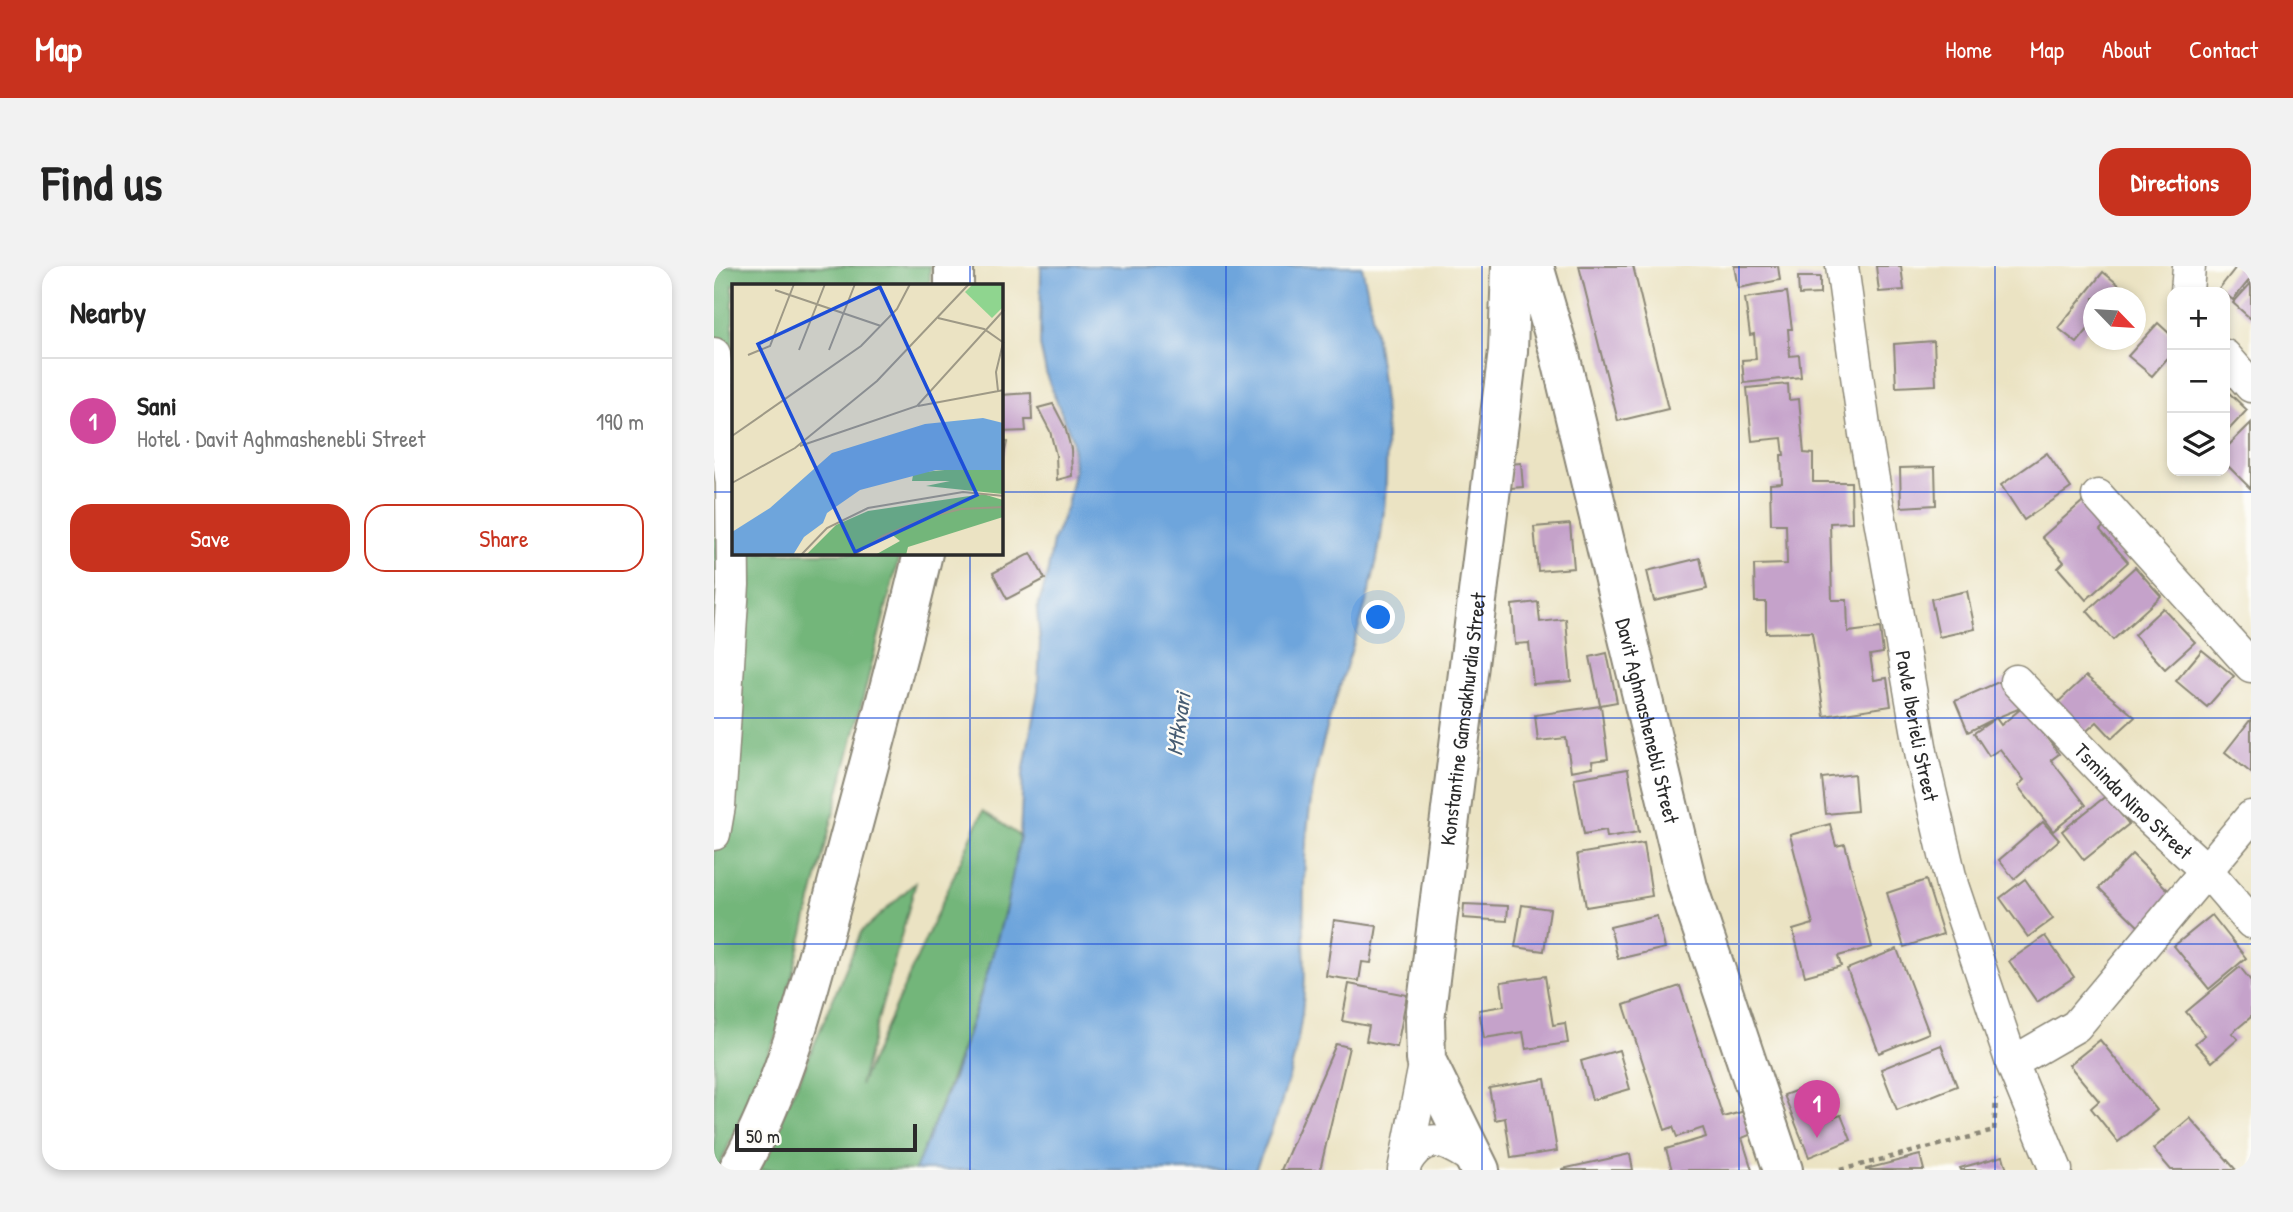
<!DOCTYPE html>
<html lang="en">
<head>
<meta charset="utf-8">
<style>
	body { margin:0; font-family:"Patrick Hand",sans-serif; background:#f2f2f2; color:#222 }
	.controls { position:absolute; right:21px; top:21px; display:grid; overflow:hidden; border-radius:14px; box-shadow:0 4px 10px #0003 }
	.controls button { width:63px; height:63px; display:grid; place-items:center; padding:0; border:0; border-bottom:2px solid #e0e0e0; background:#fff; color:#222; font:35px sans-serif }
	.compass { position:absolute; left:1369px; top:21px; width:63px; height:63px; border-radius:50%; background:#fff; box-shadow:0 4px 10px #0003; rotate:115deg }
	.scale { position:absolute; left:21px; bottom:18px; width:182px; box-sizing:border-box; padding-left:7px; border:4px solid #2b2b2b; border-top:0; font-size:19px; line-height:24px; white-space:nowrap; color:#2b2b2b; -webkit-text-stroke:5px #fdfcf7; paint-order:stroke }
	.you { position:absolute; left:665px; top:352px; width:24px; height:24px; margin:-18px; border:5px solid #fff; border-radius:50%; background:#1a73e8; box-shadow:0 0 0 10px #1a73e833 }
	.badge { display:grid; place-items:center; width:46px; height:46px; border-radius:50%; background:#c8321e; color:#fff; font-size:23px; font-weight:700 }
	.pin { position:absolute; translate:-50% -58px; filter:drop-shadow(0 2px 4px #0008) }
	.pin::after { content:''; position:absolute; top:37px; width:24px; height:21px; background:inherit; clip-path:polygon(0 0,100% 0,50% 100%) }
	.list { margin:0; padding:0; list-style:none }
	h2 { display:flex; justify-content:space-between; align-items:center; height:91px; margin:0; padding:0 28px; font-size:30px }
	h2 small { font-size:23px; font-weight:400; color:#767676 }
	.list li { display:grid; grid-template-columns:46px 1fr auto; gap:21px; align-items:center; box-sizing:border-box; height:126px; padding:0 28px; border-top:2px solid #e0e0e0 }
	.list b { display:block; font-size:26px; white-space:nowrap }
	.list p { margin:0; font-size:23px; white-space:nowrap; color:#767676 }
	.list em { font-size:23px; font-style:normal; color:#767676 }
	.actions { display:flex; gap:14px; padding:21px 28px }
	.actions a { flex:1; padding:16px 0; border:2px solid #c8321e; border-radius:21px; text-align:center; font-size:24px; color:#c8321e }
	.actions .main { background:#c8321e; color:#fff }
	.icon { flex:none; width:38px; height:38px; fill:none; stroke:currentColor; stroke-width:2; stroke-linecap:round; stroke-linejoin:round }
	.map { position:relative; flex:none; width:1537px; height:904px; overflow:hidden; border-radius:21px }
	header { display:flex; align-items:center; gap:42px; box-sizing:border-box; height:98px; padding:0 35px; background:#c8321e; color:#fff }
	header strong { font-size:33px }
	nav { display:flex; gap:38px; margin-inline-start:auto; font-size:24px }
	.intro { display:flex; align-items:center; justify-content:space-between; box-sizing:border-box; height:168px; padding:0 42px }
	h1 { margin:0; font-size:49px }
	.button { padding:18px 32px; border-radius:21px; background:#c8321e; color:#fff; font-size:24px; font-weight:700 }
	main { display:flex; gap:42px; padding:0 42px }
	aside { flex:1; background:#fff; border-radius:21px; box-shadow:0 4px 10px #0003 }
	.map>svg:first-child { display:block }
</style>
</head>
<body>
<header>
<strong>Map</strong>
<nav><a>Home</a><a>Map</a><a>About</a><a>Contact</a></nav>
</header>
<div class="intro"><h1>Find us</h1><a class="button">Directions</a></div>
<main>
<aside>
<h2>Nearby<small></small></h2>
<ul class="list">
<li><span class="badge" style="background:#d1479c">1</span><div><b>Sani</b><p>Hotel · Davit Aghmashenebli Street</p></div><em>190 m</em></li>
</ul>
<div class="actions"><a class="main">Save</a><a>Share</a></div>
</aside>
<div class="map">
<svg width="1537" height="904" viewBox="0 0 1537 904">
	<rect width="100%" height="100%" fill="#fdfcf7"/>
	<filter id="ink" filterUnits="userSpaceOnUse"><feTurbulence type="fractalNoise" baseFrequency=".0143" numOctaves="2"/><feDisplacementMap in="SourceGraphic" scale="14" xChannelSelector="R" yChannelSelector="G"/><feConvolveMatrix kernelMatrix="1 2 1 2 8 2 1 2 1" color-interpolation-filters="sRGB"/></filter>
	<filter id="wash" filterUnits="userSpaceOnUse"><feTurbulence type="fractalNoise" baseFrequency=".00686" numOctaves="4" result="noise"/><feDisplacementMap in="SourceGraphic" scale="28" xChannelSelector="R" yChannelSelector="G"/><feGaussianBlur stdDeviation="1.57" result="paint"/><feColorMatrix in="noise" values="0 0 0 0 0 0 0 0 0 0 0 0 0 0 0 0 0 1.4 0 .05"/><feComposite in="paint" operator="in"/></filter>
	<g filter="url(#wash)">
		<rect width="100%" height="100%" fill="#ebe3c3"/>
		<g fill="#73b67a" stroke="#4f7052" stroke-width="2">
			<path d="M0,0H216V19H19V287H186L64,765L4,904H0V273L14,265L0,86Z"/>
			<path d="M269,545L306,570C301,595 298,620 291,644C268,733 236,819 201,904H41L87,810L147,666L202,616L146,819Z"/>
		</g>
		<path fill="#6ea5dc" stroke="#4c6884" stroke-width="2" d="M327,0H648C671,102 684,212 658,315C639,389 608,459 597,535C590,579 589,623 590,668C590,687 592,707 590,726C586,788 566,848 541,904H201L238,815L268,725L292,642L306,570L309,508L324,424L326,376L323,344L333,310L339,275L353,240L360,206L358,173L333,111L326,79Z"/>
		<g id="blocks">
			<g fill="#c5a2ca" fill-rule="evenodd">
				<path d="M865,0H919L954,143L904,155Z"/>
				<path d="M1020,0H1064L1066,14L1024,22Z"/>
				<path d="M1162,0H1187L1190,24L1165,26Z"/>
				<path d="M1523,0H1537V12L1519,34L1505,23Z"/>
				<path d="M1389,6L1421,32H1380V56L1363,77L1344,62Z"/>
				<path d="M1084,11H1106V28L1085,29Z"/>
				<path d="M1537,17V53L1519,37Z"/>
				<path d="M1073,26L1078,63H1074L1076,90L1085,89L1087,111L1030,117L1028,94L1042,93L1040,68L1036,69L1031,32Z"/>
				<path d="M1444,57L1458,70V87L1438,110L1414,90Z"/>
				<path d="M1220,75L1222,119L1182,121L1180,78Z"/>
				<path d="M1074,118L1075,134L1085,133L1090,187L1099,188V216H1137L1138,256L1116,257L1118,334H1133L1134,366L1166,362L1169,387L1156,389L1160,414L1173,412L1177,440L1110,450L1098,366L1052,367V336H1041L1040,299L1073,298L1072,258H1057L1056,218L1068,217L1067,189H1070L1068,172L1038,175L1033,122Z"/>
				<path d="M1511,123L1533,144L1511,168Z"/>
				<path d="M317,127L318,154H311L312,165L287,166V129Z"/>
				<path d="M339,138L351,161L357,183L358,210L343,214L342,189L336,165L324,142Z"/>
				<path d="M1537,157V223L1511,197V183Z"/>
				<path d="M287,175L293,176L288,199H287Z"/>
				<path d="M1333,187L1357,222L1310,254L1287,219Z"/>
				<path d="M807,197L809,221L797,222L795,198Z"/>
				<path d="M1221,201L1222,239L1187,241L1186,202Z"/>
				<path d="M1368,236L1390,260L1386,264L1414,296L1372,334L1344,302L1350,296L1328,271Z"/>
				<path d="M856,258L860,302L824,305L820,261Z"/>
				<path d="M317,287L331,313L293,333L279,307Z"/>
				<path d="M986,292L993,323L940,335L933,305Z"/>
				<path d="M1421,301L1447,330L1399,374L1373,345Z"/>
				<path d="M1253,325L1261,363L1225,371L1217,333Z"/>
				<path d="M824,336L826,356L852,353L857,415L819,418L815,377L801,378L798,339Z"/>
				<path d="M1449,342L1481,376L1451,403L1420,369Z"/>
				<path d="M1488,384L1520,410L1493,441L1462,415Z"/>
				<path d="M893,387L903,436L886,439L876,391Z"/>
				<path d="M1372,410L1421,451L1398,472L1383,456L1368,469L1341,439Z"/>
				<path d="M1296,411L1309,441L1345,488L1337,494L1372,539L1339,565L1304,520L1310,514L1286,483L1275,490L1260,467L1282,452L1254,466L1241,435ZM1309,441L1287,459L1282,452Z"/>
				<path d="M887,440L894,493L878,495L879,501L857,505L852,472L824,475L821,449Z"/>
				<path d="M1537,453V507L1511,486Z"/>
				<path d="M914,503L925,566L893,571L892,564L870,568L860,512Z"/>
				<path d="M1140,508L1143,545L1112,548L1108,512Z"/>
				<path d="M1392,530L1415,558L1370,594L1348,565Z"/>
				<path d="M1329,556L1345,574L1300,613L1285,594Z"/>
				<path d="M1116,558L1122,580L1131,578L1158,681L1124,690L1127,700L1091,710L1079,664L1099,658L1076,569Z"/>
				<path d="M930,577L938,630L872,641L863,588Z"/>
				<path d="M1418,588L1461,631L1428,664L1385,622Z"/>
				<path d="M1311,613L1339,653L1314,671L1286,632Z"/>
				<path d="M1212,614L1229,668L1190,681L1173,627Z"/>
				<path d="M750,638L794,640L793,655L749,652Z"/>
				<path d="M808,639L836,643L830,685L801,681Z"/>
				<path d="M1498,649L1532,692L1495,723L1460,680Z"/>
				<path d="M943,650L951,682L904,693L896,661Z"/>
				<path d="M620,654L663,660L657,697L648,696L645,715L612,710Z"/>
				<path d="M1331,670L1360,711L1323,736L1295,695Z"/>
				<path d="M1183,683L1215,767L1165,787L1133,703Z"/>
				<path d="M1526,701L1537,715V751L1518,767L1524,773L1498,796L1481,777L1491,769L1472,746Z"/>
				<path d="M831,710L839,759L851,757L854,777L812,783L809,766L770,772L765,744L790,740L787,716Z"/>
				<path d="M635,718L693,729L683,781L652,775L655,760L628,755Z"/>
				<path d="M966,720L1009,851L1031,845L1038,868L1028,872L1038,904H958L952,883L992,871L989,862L963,871L959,861L951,864L910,739Z"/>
				<path d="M1386,774L1443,844L1404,876L1377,842L1385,835L1355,799Z"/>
				<path d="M622,778L635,781L606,904H567Z"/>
				<path d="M1227,779L1243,820L1183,844L1167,803Z"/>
				<path d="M905,784L916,823L878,834L867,795Z"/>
				<path d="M831,813L843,885L797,892L791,852L781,854L775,822Z"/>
				<path d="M1094,820L1108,856L1127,849L1137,874L1095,891L1070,829Z"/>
				<path d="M1476,852L1508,888L1522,904H1457L1439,883Z"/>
				<path d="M916,888L919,904H848V903Z"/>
				<path d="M1206,889L1210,904H1152V903Z"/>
				<path d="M1289,890L1293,904H1247L1246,902Z"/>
			</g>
		</g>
	</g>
	<g filter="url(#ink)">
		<use href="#blocks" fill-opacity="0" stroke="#8b8777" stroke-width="2"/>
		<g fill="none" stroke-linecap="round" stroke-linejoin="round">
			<g stroke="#8b8777" stroke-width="35">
				<g id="minor">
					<path id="s1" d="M1128,0L1151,168L1208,491L1238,619L1298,797L1342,904"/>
					<path d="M1473,26L1475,0"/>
					<path d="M0,88L18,217L19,319L5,540L0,568"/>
					<path d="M1511,90L1537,120"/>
					<path d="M1384,230L1537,400"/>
					<path id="s2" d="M1302,415L1418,536L1493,605L1537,656"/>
					<path d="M1298,797L1362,760L1537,551"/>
					<path d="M692,896C713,862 734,876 761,894"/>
					<path d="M690,904L712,794"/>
				</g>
			</g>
			<g stroke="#8b8777" stroke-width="42">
				<g id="major">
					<path d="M240,0V19"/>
					<path id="s3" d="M820,0L845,85L974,621L1069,904"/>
					<path d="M24,904C75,813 99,707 126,607C154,501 184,394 209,287"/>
					<path id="s4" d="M766,904L712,794L711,753L794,85L797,0"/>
				</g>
			</g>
			<path stroke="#8b8777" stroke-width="4.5" stroke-dasharray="5 5" stroke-linecap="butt" d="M1126,904L1280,865L1282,833"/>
			<use href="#minor" stroke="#fff" stroke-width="32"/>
			<use href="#major" stroke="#fff" stroke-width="38"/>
		</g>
	</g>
	<path fill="none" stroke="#1d4ed8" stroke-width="2" stroke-opacity="0.55" d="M256,0V19M512,0V904M768,0V904M1025,0V904M1281,0V904M0,226H19M287,226H1537M256,287V904M0,452H1537M0,678H1537"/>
	<g text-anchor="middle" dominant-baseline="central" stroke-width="5" stroke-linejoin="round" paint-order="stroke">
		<g font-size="21" fill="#2b2b2b" stroke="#fdfcf7">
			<text stroke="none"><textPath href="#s4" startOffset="466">Konstantine Gamsakhurdia Street</textPath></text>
			<text stroke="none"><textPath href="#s3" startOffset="469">Davit Aghmashenebli Street</textPath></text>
			<text stroke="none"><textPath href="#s1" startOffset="466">Pavle Iberieli Street</textPath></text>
			<text stroke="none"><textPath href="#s2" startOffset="168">Tsminda Nino Street</textPath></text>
		</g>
		<g font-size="23" font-style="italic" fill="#465c72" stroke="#fdfcf7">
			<text transform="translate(464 458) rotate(-82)">Mtkvari</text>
		</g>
	</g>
	<g transform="translate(18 18)">
		<rect width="271" height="271" fill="#ebe3c3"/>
		<path d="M241,0H271V23L260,34L233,8Z" fill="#8fd58f"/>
		<path d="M234,184L271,186V210L194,202L218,197H180L181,191L191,188ZM251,210L271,216V233L176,263L174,271H143L168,257L158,249L120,271H74L104,241L136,227Z" fill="#73b67a"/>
		<path d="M251,134L271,139V186H204L128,206L95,229L91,239L72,253L61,271H0V248L38,224L100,169L193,140Z" fill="#6ea5dc"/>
		<path fill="none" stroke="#9e9986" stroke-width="2" d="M43,6L149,42M206,34L252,45L272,59M67,66L93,0M97,66L123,0M16,71L38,62L62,0M266,107L264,88L271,59M186,122L272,106M0,152L129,62L165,25L178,0M68,162L185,122L272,26M0,199L63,164L145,97L237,0M69,271L95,244L136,224L231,208L272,212M122,271L151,252L196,233L229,225L272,223"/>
		<path fill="#1d4ed8" fill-opacity="0.15" stroke="#1d4ed8" stroke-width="3.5" d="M148,3L245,211L123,268L26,60Z"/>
		<rect width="271" height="271" fill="none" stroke="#2b2b2b" stroke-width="3.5"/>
	</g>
</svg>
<div class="controls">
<button>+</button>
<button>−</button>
<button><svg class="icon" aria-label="layers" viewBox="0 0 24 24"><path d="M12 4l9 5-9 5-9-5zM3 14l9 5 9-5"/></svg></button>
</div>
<svg class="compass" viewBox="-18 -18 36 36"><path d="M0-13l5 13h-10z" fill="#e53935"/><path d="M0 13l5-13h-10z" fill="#767676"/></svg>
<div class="scale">50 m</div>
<div class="you"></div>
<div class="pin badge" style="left:1103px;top:872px;background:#d1479c">1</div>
</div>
</main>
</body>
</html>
